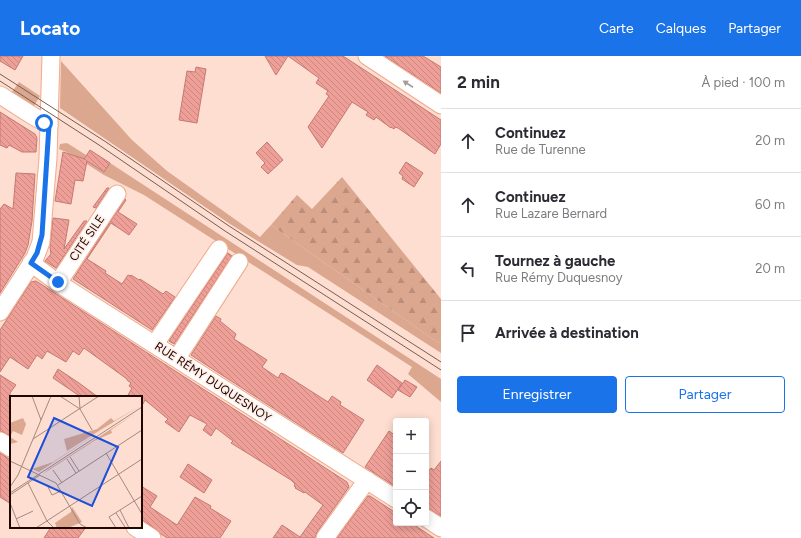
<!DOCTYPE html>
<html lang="fr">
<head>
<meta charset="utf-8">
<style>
	body { margin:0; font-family:Figtree,sans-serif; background:#f2f2f3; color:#2b2b33 }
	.controls { position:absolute; right:12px; bottom:12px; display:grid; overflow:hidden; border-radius:4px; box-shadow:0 2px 10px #0003 }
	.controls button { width:36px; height:36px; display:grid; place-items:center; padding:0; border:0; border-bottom:1px solid #e1e1e2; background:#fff; color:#2b2b33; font:20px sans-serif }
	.stop { position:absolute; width:12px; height:12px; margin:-9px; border:3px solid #1a73e8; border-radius:50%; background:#fff }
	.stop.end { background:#1a73e8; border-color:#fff; box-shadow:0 1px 4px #0008 }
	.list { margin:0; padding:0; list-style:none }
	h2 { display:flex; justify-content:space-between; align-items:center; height:52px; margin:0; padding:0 16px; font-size:17px }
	h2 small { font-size:13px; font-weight:400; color:#7c7c81 }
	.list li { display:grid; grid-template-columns:26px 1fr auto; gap:12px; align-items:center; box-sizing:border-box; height:64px; padding:0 16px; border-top:1px solid #e1e1e2 }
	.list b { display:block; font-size:15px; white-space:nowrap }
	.list p { margin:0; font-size:13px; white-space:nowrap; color:#7c7c81 }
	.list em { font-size:13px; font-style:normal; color:#7c7c81 }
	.actions { display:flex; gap:8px; padding:12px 16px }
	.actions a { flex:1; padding:9px 0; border:1px solid #1a73e8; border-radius:4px; text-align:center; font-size:14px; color:#1a73e8 }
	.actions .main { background:#1a73e8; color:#fff }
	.icon { flex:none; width:22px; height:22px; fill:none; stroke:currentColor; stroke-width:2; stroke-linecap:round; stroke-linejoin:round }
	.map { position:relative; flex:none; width:441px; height:482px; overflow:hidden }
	header { display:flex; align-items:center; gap:24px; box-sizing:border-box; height:56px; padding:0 20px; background:#1a73e8; color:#fff }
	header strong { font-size:19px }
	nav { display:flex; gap:22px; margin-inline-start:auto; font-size:14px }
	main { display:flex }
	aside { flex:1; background:#fff }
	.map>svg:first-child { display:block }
</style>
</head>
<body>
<header>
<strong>Locato</strong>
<nav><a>Carte</a><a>Calques</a><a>Partager</a></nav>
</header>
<main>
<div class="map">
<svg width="441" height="482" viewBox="0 0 441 482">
	<defs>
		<pattern id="forest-firs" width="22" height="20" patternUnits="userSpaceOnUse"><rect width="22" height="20" fill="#dca78f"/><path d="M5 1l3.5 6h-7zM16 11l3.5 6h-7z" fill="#bc8e7a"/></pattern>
		<pattern id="building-back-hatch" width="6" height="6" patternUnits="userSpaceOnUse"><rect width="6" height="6" fill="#ee9f98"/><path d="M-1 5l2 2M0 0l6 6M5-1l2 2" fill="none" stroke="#cc8781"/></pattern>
	</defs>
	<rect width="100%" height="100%" fill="#fdded1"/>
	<g fill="#dca78f">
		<path d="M61,5L132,84L167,115L260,181L271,169L437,286L441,287V297L308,211L297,209L230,168L60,52Z"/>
		<path d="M19,26L40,40L34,50L12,36Z"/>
		<path d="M67,87L86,99L84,103L103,116L110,107L441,323V346L408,318L412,311L144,139L104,119L73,99L59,93L60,88Z"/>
	</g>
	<path fill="url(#forest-firs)" d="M342,121L441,243V287L437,286L271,169L297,139L312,153Z"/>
	<g fill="url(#building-back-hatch)" stroke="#c57973">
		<path d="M0,0H23L15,14L0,5Z"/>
		<path d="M265,0H343L441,64V88L435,98L398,72L395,71L394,73L391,71V72L376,61L374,64L366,59L368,56L352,46L322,92L308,71L329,40L326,38L328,35L316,27L319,22L288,0L276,19Z"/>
		<path d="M385,0H423L441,11V37Z"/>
		<path d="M196,11L206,13L197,67L179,64L187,15L195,16Z"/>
		<path d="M0,56L35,78L37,82L36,96H22L9,89L7,92L0,89Z"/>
		<path d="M267,86L283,104L268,118L261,111L265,107L256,97Z"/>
		<path d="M90,94L110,107L104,116L87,105L83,125L75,124L71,148L55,145L63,96L85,103H84Z"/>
		<path d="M406,106L423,117L414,131L402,123L403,120L399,117Z"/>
		<path d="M16,117L35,118L32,165L28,189L25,197L0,237V153L4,148L13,153Z"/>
		<path d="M107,132H109L96,152L93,151Z"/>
		<path d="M125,143L126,144L118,156L137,168L129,179L111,167L87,203L106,215L105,217L122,228L128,219L130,220L131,219L139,224L140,223L163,238L166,235L175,241L152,274L73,223Z"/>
		<path d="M53,162L69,164L64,193L84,165H87L56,212L45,205L51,198L50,191Z"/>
		<path d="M228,197L232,200L174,288L169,285Z"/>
		<path d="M36,225L347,426L349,431L317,476L315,482H273L282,469L300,481L323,449L305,436L304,437L295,432L296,431L294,430L295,428L291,424L231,387L233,385L216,372L211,380L203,374L207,368L190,359L179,376L165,366L168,363L145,344L143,348L141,347V341H132L128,339L132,332L129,330L131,327L127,324V323L84,292L79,299L73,295L66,306L47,295L42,303L37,299L28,313L10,301L0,316V274L31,226Z"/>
		<path d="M216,260L221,263L220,265L236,278L234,283L267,304L262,311L278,322L281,317L284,318L328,346L332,340L341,346L340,349L364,364L343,397L191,299Z"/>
		<path d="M377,309L402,327L392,342L367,324Z"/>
		<path d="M58,313L79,327L98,341H81L53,322Z"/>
		<path d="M0,319L16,329L10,337L11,380L0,375Z"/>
		<path d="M405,324L417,331L410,341L398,334Z"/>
		<path d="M389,375L396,380V431L365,411Z"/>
		<path d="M0,397L11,404V448L0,441Z"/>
		<path d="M441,405V460L426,451V418L431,412L434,414Z"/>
		<path d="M188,408L212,424L204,437L180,421Z"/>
		<path d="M141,430L157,440L150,451L177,469L195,441L211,450L210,452L231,465L220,482H167L161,478L157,474L141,463Z"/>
		<path d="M368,440H370L396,457V467H411L434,482H337Z"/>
		<path d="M51,471H86L78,482H44Z"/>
	</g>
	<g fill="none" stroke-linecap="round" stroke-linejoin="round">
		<g stroke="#f2aa8a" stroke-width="19">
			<g id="minor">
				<path d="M367,0L441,49"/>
				<path d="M0,39L33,60L49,69"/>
				<path d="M31,207L58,227L396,443"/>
				<path d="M58,227L117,138"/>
				<path d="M0,256L35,202L41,186L48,102L51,0"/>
				<path d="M155,288L219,193"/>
				<path d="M177,302L239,206"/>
				<path d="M0,385L11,392"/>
				<path d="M426,462L441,472"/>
				<path d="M135,471L152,482"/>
				<path d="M325,482L367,424"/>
			</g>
		</g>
		<use href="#minor" stroke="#fff" stroke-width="17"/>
		<g stroke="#785d53" stroke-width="1">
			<path d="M0,18L106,86L229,170L441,306"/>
			<path d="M0,25L99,89L225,175L441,314"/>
		</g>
	</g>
	<defs><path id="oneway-solid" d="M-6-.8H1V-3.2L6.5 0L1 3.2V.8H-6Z"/></defs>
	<use fill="#a69c99" href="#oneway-solid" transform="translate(408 28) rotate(-147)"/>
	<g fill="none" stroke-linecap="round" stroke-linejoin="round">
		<path stroke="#1a73e8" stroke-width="5" d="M44,67L49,69L42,179L37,197L31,207L58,226"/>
	</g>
	<g text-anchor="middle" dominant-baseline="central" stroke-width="3.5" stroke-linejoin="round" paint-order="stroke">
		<g font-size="12" fill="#200700" stroke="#ffefe8">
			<text transform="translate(87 182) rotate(-56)">CITÉ SILE</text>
			<text transform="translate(213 326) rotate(33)">RUE RÉMY DUQUESNOY</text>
		</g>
	</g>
	<g transform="translate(10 340)">
		<rect width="132" height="132" fill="#fdded1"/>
		<path d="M126,17L101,34L102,37L84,45L33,78L39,73ZM13,22L16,28L12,39L3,35L0,41L8,46L0,48V27ZM97,31L29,76L22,73L43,66ZM62,111L72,126L58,132H47L45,127L61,116Z" fill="#dca78f"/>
		<path d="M132,9L92,33L57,55L54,43L87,33L101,22L104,25Z" fill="#dca78f"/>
		<path fill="none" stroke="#a5887d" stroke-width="1" d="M22,0L31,24M50,0L70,13L82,34M69,0L70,13M23,43L89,0M96,57L132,118M60,61L69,75M57,63L66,77M0,65L46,87L70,128L77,132M43,74L52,87M18,87L37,125L44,132M48,89L132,34M0,91L8,79L41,0M38,91L42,99L51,95M0,97L132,11M0,99L30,79M0,107L10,132M110,114L119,132M106,117L115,131M6,123L23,115M26,132L132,63M106,132L99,121L132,100"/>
		<path fill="#1d4ed8" fill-opacity="0.15" stroke="#1d4ed8" stroke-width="2" d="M44,22L108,51L82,110L18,81Z"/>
		<rect width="132" height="132" fill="none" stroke="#200700" stroke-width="2"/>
	</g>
</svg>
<div class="controls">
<button>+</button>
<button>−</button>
<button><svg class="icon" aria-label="locate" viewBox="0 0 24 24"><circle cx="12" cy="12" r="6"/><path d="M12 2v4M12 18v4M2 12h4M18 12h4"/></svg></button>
</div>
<div class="stop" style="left:44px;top:67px"></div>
<div class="stop end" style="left:58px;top:226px"></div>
</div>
<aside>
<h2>2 min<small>À pied · 100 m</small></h2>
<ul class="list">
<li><svg class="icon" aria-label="ahead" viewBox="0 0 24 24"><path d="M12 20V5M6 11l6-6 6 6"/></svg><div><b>Continuez</b><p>Rue de Turenne</p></div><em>20 m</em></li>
<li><svg class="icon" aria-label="ahead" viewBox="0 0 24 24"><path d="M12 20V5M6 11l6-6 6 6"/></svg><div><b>Continuez</b><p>Rue Lazare Bernard</p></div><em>60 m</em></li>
<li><svg class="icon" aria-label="left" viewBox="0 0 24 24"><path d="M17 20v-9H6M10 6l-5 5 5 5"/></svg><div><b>Tournez à gauche</b><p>Rue Rémy Duquesnoy</p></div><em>20 m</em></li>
<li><svg class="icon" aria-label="arrive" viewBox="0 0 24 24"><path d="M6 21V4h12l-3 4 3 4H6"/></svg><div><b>Arrivée à destination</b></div></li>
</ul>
<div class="actions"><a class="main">Enregistrer</a><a>Partager</a></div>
</aside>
</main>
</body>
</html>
